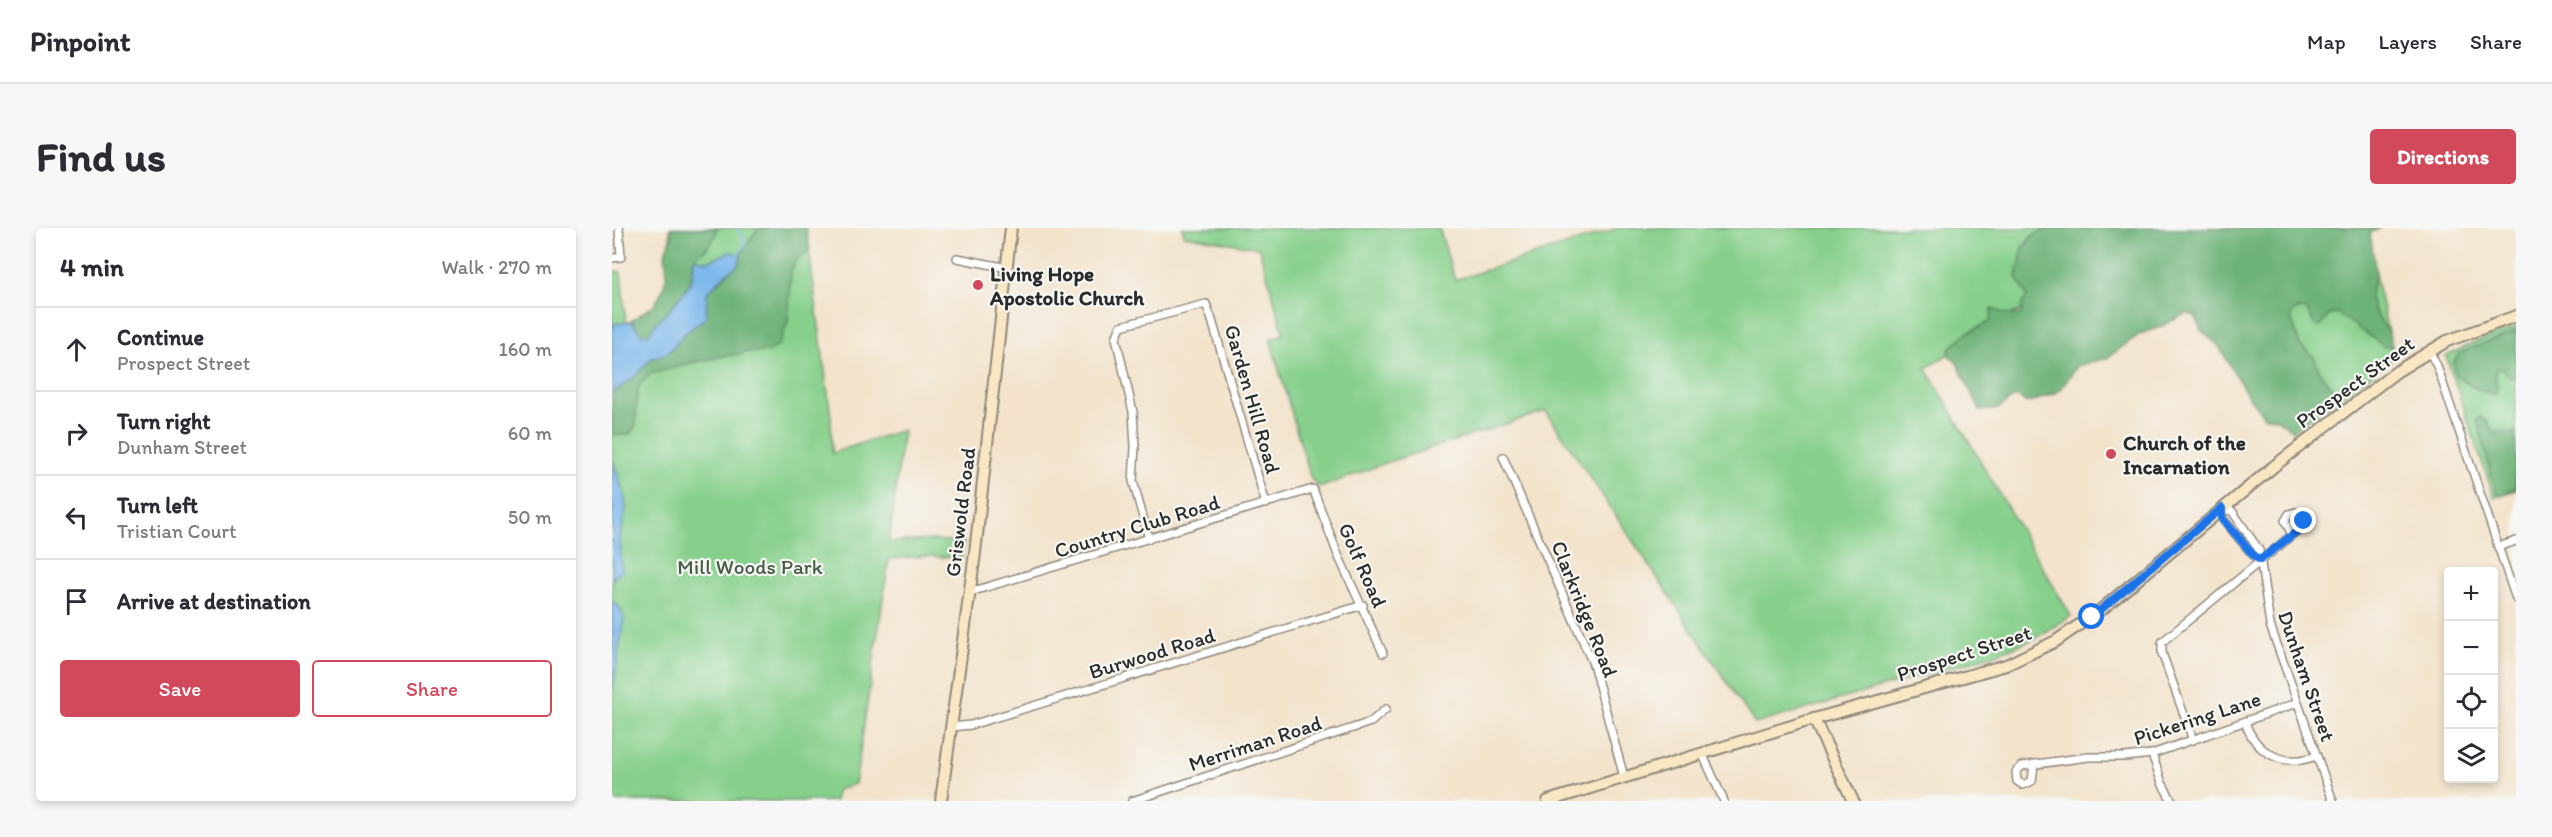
<!DOCTYPE html>
<html lang="en">
<head>
<meta charset="utf-8">
<style>
	body { margin:0; font-family:Itim,sans-serif; background:#f7f7f7; color:#2b2b33 }
	.controls { position:absolute; right:18px; bottom:18px; display:grid; overflow:hidden; border-radius:6px; box-shadow:0 3px 9px #0003 }
	.controls button { width:54px; height:54px; display:grid; place-items:center; padding:0; border:0; border-bottom:2px solid #e1e1e2; background:#fff; color:#2b2b33; font:30px sans-serif }
	.stop { position:absolute; width:18px; height:18px; margin:-14px; border:4px solid #1a73e8; border-radius:50%; background:#fff }
	.stop.end { background:#1a73e8; border-color:#fff; box-shadow:0 2px 6px #0008 }
	.list { margin:0; padding:0; list-style:none }
	h2 { display:flex; justify-content:space-between; align-items:center; height:78px; margin:0; padding:0 24px; font-size:26px }
	h2 small { font-size:20px; font-weight:400; color:#7c7c81 }
	.list li { display:grid; grid-template-columns:39px 1fr auto; gap:18px; align-items:center; box-sizing:border-box; height:84px; padding:0 24px; border-top:2px solid #e1e1e2 }
	.list b { display:block; font-size:22px; white-space:nowrap }
	.list p { margin:0; font-size:20px; white-space:nowrap; color:#7c7c81 }
	.list em { font-size:20px; font-style:normal; color:#7c7c81 }
	.actions { display:flex; gap:12px; padding:18px 24px }
	.actions a { flex:1; padding:14px 0; border:2px solid #d1495b; border-radius:6px; text-align:center; font-size:21px; color:#d1495b }
	.actions .main { background:#d1495b; color:#fff }
	.icon { flex:none; width:33px; height:33px; fill:none; stroke:currentColor; stroke-width:2; stroke-linecap:round; stroke-linejoin:round }
	.map { position:relative; flex:none; width:1904px; height:573px; overflow:hidden; border-radius:6px }
	header { display:flex; align-items:center; gap:36px; box-sizing:border-box; height:84px; padding:0 30px; background:#fff; border-bottom:2px solid #e1e1e2 }
	header strong { font-size:28px }
	nav { display:flex; gap:33px; margin-inline-start:auto; font-size:21px }
	.intro { display:flex; align-items:center; justify-content:space-between; box-sizing:border-box; height:144px; padding:0 36px }
	h1 { margin:0; font-size:42px }
	.button { padding:15px 27px; border-radius:6px; background:#d1495b; color:#fff; font-size:21px; font-weight:700 }
	main { display:flex; gap:36px; padding:0 36px }
	aside { flex:1; background:#fff; border-radius:6px; box-shadow:0 3px 9px #0003 }
	.map>svg:first-child { display:block }
</style>
</head>
<body>
<header>
<strong>Pinpoint</strong>
<nav><a>Map</a><a>Layers</a><a>Share</a></nav>
</header>
<div class="intro"><h1>Find us</h1><a class="button">Directions</a></div>
<main>
<aside>
<h2>4 min<small>Walk · 270 m</small></h2>
<ul class="list">
<li><svg class="icon" aria-label="ahead" viewBox="0 0 24 24"><path d="M12 20V5M6 11l6-6 6 6"/></svg><div><b>Continue</b><p>Prospect Street</p></div><em>160 m</em></li>
<li><svg class="icon" aria-label="right" viewBox="0 0 24 24"><path d="M7 20v-9h11M14 6l5 5-5 5"/></svg><div><b>Turn right</b><p>Dunham Street</p></div><em>60 m</em></li>
<li><svg class="icon" aria-label="left" viewBox="0 0 24 24"><path d="M17 20v-9H6M10 6l-5 5 5 5"/></svg><div><b>Turn left</b><p>Tristian Court</p></div><em>50 m</em></li>
<li><svg class="icon" aria-label="arrive" viewBox="0 0 24 24"><path d="M6 21V4h12l-3 4 3 4H6"/></svg><div><b>Arrive at destination</b></div></li>
</ul>
<div class="actions"><a class="main">Save</a><a>Share</a></div>
</aside>
<div class="map">
<svg width="1904" height="573" viewBox="0 0 1904 573">
	<rect width="100%" height="100%" fill="#f6f6f2"/>
	<filter id="ink" filterUnits="userSpaceOnUse"><feTurbulence type="fractalNoise" baseFrequency=".0167" numOctaves="2"/><feDisplacementMap in="SourceGraphic" scale="12" xChannelSelector="R" yChannelSelector="G"/><feConvolveMatrix kernelMatrix="1 2 1 2 8 2 1 2 1" color-interpolation-filters="sRGB"/></filter>
	<filter id="wash" filterUnits="userSpaceOnUse"><feTurbulence type="fractalNoise" baseFrequency=".008" numOctaves="4" result="noise"/><feDisplacementMap in="SourceGraphic" scale="24" xChannelSelector="R" yChannelSelector="G"/><feGaussianBlur stdDeviation="1.35" result="paint"/><feColorMatrix in="noise" values="0 0 0 0 0 0 0 0 0 0 0 0 0 0 0 0 0 1.4 0 .05"/><feComposite in="paint" operator="in"/></filter>
	<g filter="url(#wash)">
		<rect width="100%" height="100%" fill="#f3e3cb"/>
		<g fill="#87d08c" stroke="#597e5c" stroke-width="1.5">
			<path d="M58,0H194L219,189L220,225L291,202L277,314L322,312L352,314L349,330L313,328L277,331L243,556L225,562L223,573H0V42L9,44L14,94L57,90Z"/>
			<path d="M570,0H827L843,52L1006,0H1506L1534,40L1402,85L1314,140L1459,388L1422,411L1384,426L1143,496L934,183L773,235L708,260L699,251L658,111L672,106L647,20L572,7Z"/>
			<path d="M1591,0H1752L1782,129L1715,180Z"/>
			<path d="M1904,99V262L1882,269L1834,128L1863,114Z"/>
		</g>
		<g fill="#6db278" stroke="#4c6e52" stroke-width="1.5">
			<path d="M58,0H105C102,17 93,22 81,32V48L76,59L57,83L43,96L39,105L33,107L26,104L20,92L42,77L51,61L55,46L53,25L60,8Z"/>
			<path d="M146,0H194L198,21L184,33L179,43L176,94L166,118L156,124H135L87,133L39,146L29,155L25,164L24,196L19,205L15,207L0,206V165L21,150L40,130L56,125L72,106L94,89L95,65L127,34L130,24Z"/>
			<path d="M1440,0H1769L1758,5L1764,45C1763,57 1756,59 1759,73C1762,89 1778,100 1780,118L1773,119L1725,85L1717,87L1708,99L1703,97L1694,82L1688,81L1681,83L1679,89L1688,117L1702,129L1709,146L1722,162L1725,170L1681,203L1664,190L1653,189L1636,168L1606,117L1589,102L1584,89L1575,85L1546,100L1528,106L1495,130L1465,138L1449,161L1443,165L1420,174H1413L1407,169H1402L1386,181L1368,183L1345,135L1337,127V121L1355,105L1379,93L1380,81L1398,87L1409,86L1410,76L1415,68L1405,49L1411,19L1421,7Z"/>
			<path d="M1904,103V149H1898L1889,140L1883,141L1885,161L1883,167L1861,159L1844,148L1842,134L1847,125Z"/>
			<path d="M1868,189L1876,194L1881,204L1904,205V260L1888,268L1885,267L1865,192Z"/>
		</g>
		<g fill="#7ab7ec" stroke="#52718c" stroke-width="1.5">
			<path d="M118,24L129,27L126,37L112,47L95,65L94,89L72,106L56,125L40,130L21,150L0,165V102L2,96L20,94L29,106L37,107L43,96L57,83L76,59L81,48L82,31L97,33Z"/>
			<path d="M0,229L12,266L14,280L8,311L10,343L0,352Z"/>
			<path d="M0,374L7,378L12,390L0,466Z"/>
		</g>
		<g fill="none" stroke-linecap="round" stroke-linejoin="round">
			<path stroke="#7ab7ec" stroke-width="2" d="M125,0L130,7L133,18L126,27"/>
		</g>
	</g>
	<g filter="url(#ink)">
		<g fill="none" stroke-linecap="round" stroke-linejoin="round">
			<g stroke="#8f877b" stroke-width="10">
				<g id="street">
					<path d="M0,30L9,29L7,0"/>
					<path d="M345,30L396,40"/>
					<path d="M1817,123L1825,138L1904,371"/>
					<path d="M891,229L981,436L1012,549"/>
					<path d="M537,311L521,253L523,219L521,184L504,110L509,98L594,76L599,89L654,276"/>
					<path d="M1886,319L1904,313"/>
					<path d="M1648,332L1642,328L1610,290V281L1620,283L1647,322L1658,397L1721,573"/>
					<path d="M358,364L701,261L726,327L771,425"/>
					<path d="M1633,494C1644,526 1672,540 1704,528"/>
					<path d="M339,499L359,497L751,377"/>
					<path d="M1581,512L1550,425V414L1690,299L1691,290L1683,284L1677,286L1673,293L1680,307"/>
					<path d="M1090,525L1112,573"/>
					<path d="M1540,526L1550,555L1560,573"/>
					<path d="M1422,536L1420,553L1411,557L1405,553L1404,544L1410,538L1476,529H1513L1540,526L1685,475"/>
					<path d="M520,573L759,494L774,481"/>
				</g>
			</g>
			<g stroke="#8f877b" stroke-width="14">
				<g id="secondary">
					<path d="M1202,491L1241,573"/>
					<path d="M329,573L363,325L399,0"/>
					<path d="M936,573L1202,491L1394,437L1444,413L1490,381L1661,239L1784,144L1835,113L1904,88"/>
				</g>
			</g>
			<use href="#street" stroke="#fff" stroke-width="7"/>
			<use href="#secondary" stroke="#f9e7c3" stroke-width="10"/>
		</g>
	</g>
	<g fill="none" stroke-linecap="round" stroke-linejoin="round" filter="url(#ink)">
		<path stroke="#1a73e8" stroke-width="8" d="M1480,389L1610,280V290L1642,328L1648,332L1688,301L1692,293"/>
	</g>
	<g fill="#d1495b" stroke="#f6f6f2" stroke-width="2">
		<circle cx="366" cy="57" r="6"/>
		<circle cx="1499" cy="226" r="6"/>
	</g>
	<g text-anchor="middle" dominant-baseline="central" stroke-width="4.5" stroke-linejoin="round" paint-order="stroke">
		<g font-size="21" font-weight="bold" fill="#2b2b2b" stroke="#f6f6f2" text-anchor="start">
			<text x="378" y="45">Living Hope<tspan x="378" dy="24">Apostolic Church</tspan></text>
			<text x="1511" y="214">Church of the<tspan x="1511" dy="24">Incarnation</tspan></text>
		</g>
		<g font-size="21" fill="#2b2b2b" stroke="#f6f6f2">
			<text transform="translate(1743 154) rotate(-36)">Prospect Street</text>
			<text transform="translate(641 171) rotate(74)">Garden Hill Road</text>
			<text transform="translate(348 284) rotate(-83)">Griswold Road</text>
			<text transform="translate(525 298) rotate(-17)">Country Club Road</text>
			<text transform="translate(751 337) rotate(66)">Golf Road</text>
			<text transform="translate(973 381) rotate(68)">Clarkridge Road</text>
			<text transform="translate(540 425) rotate(-17)">Burwood Road</text>
			<text transform="translate(1352 425) rotate(-18)">Prospect Street</text>
			<text transform="translate(1695 448) rotate(71)">Dunham Street</text>
			<text transform="translate(1585 490) rotate(-18)">Pickering Lane</text>
			<text transform="translate(643 515) rotate(-18)">Merriman Road</text>
		</g>
		<g font-size="21" fill="#475d48" stroke="#f6f6f2">
			<text x="138" y="338">Mill Woods Park</text>
		</g>
	</g>
</svg>
<div class="controls">
<button>+</button>
<button>−</button>
<button><svg class="icon" aria-label="locate" viewBox="0 0 24 24"><circle cx="12" cy="12" r="6"/><path d="M12 2v4M12 18v4M2 12h4M18 12h4"/></svg></button>
<button><svg class="icon" aria-label="layers" viewBox="0 0 24 24"><path d="M12 4l9 5-9 5-9-5zM3 14l9 5 9-5"/></svg></button>
</div>
<div class="stop" style="left:1480px;top:389px"></div>
<div class="stop end" style="left:1692px;top:293px"></div>
</div>
</main>
</body>
</html>
